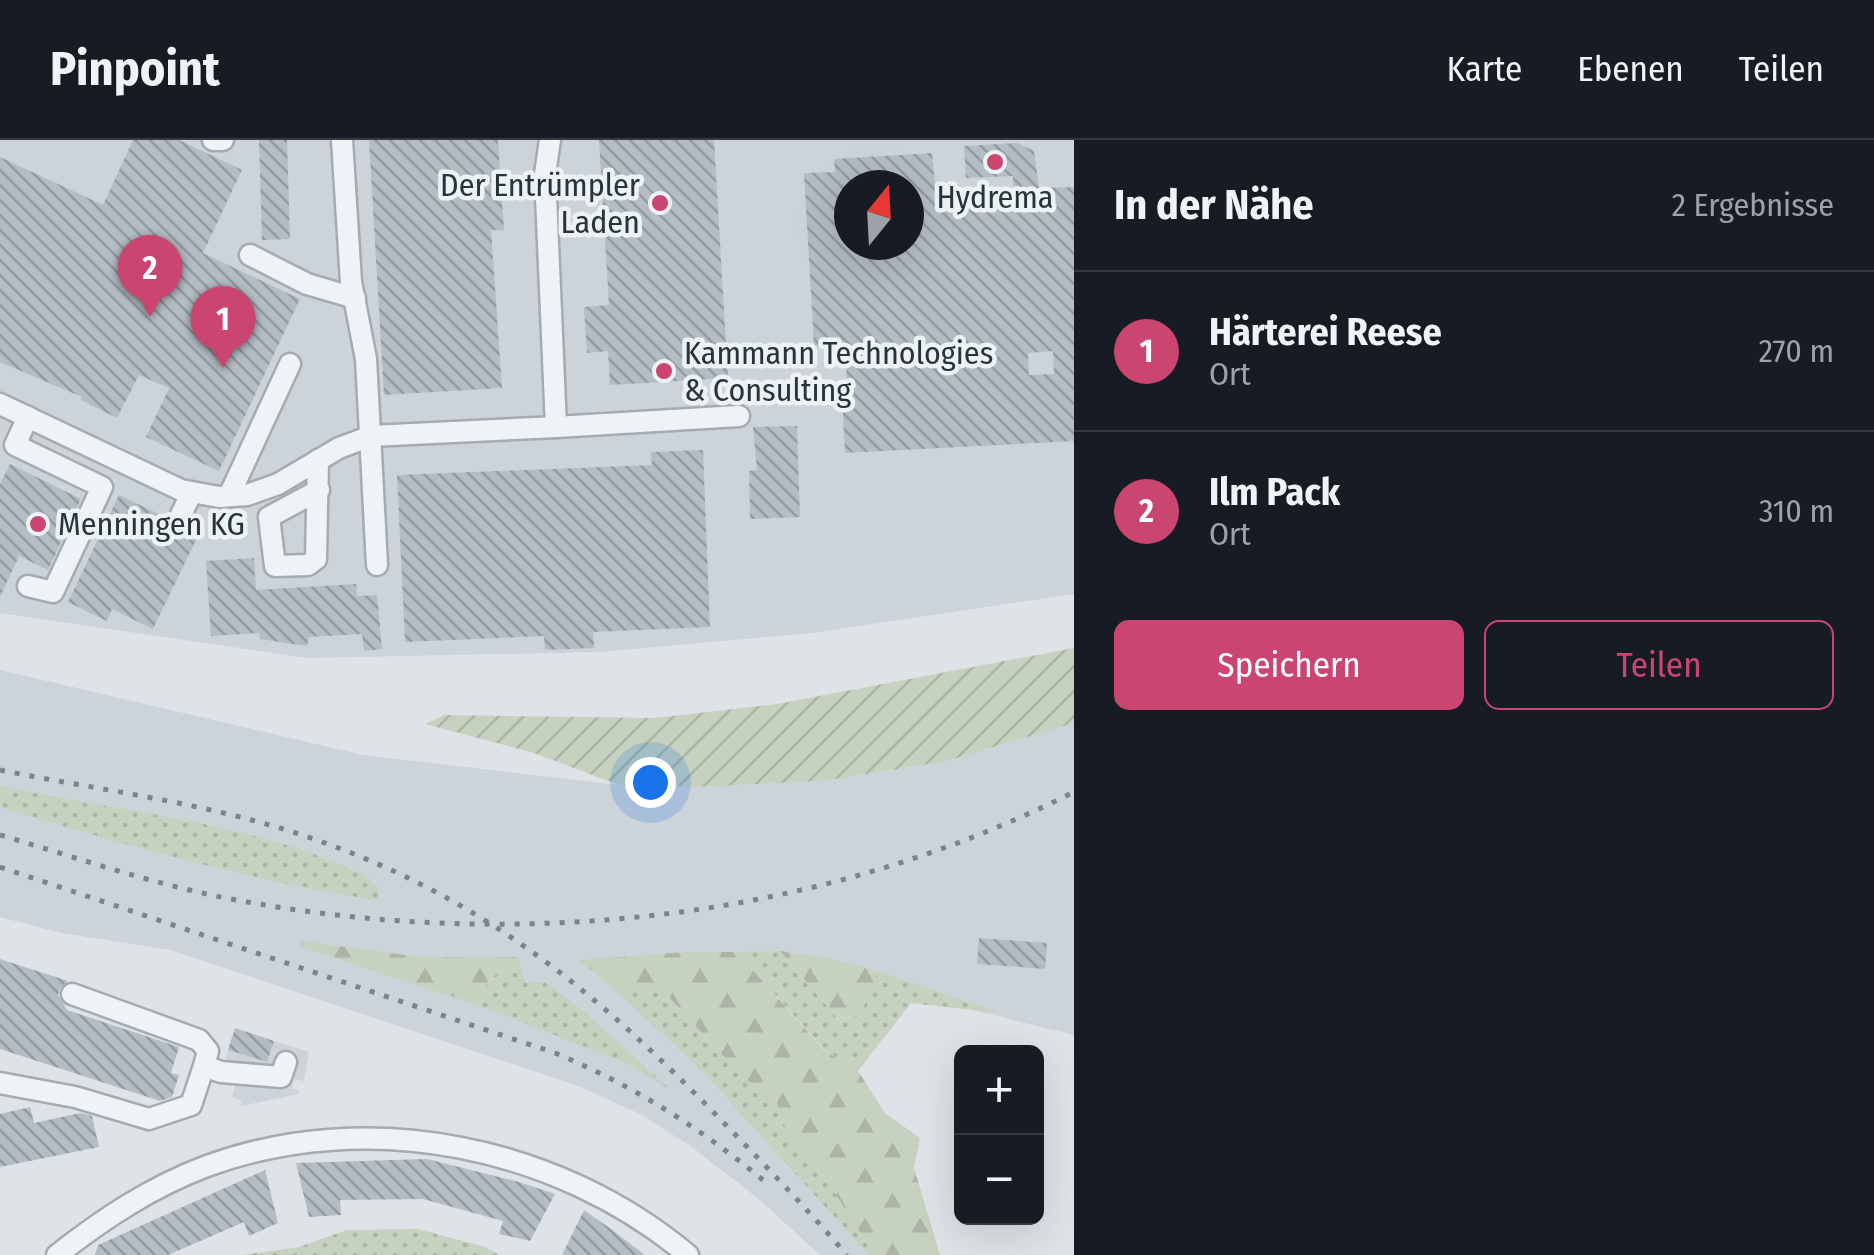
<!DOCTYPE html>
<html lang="de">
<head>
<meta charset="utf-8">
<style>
	body { margin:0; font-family:"Fira Sans Condensed",sans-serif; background:#20242c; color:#f1f3f6 }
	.controls { position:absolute; right:30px; bottom:30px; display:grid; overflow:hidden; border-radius:15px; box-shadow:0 10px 40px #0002 }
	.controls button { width:90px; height:90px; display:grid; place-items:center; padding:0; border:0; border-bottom:2px solid #363941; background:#171b24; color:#f1f3f6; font:50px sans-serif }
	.compass { position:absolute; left:834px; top:30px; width:90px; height:90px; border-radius:50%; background:#171b24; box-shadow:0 10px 40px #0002; rotate:18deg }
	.you { position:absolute; left:650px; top:642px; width:35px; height:35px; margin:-25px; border:8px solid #fff; border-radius:50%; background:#1a73e8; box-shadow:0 0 0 15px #1a73e833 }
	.badge { display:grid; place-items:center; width:65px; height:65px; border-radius:50%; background:#ca4570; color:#fff; font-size:32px; font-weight:700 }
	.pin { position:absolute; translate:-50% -82px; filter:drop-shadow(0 2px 5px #0008) }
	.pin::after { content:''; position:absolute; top:52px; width:35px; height:30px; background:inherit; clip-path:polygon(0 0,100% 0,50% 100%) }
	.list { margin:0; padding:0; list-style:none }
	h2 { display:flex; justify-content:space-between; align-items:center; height:130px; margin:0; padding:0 40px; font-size:42px }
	h2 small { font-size:32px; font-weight:400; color:#9ea1a6 }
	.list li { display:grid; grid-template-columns:65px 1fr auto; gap:30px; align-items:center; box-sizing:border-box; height:160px; padding:0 40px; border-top:2px solid #363941 }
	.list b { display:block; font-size:38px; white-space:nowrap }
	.list p { margin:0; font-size:32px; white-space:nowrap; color:#9ea1a6 }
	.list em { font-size:32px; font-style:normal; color:#9ea1a6 }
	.actions { display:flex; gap:20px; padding:30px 40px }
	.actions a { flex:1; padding:22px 0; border:2px solid #ca4570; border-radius:15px; text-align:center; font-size:35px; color:#ca4570 }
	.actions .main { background:#ca4570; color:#fff }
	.map { position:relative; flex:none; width:1074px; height:1115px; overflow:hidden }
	header { display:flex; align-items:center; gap:60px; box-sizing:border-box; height:140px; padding:0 50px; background:#171b24; border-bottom:2px solid #363941 }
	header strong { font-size:48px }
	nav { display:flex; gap:55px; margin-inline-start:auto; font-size:35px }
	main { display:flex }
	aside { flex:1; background:#171b24 }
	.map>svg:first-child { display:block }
</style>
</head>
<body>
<header>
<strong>Pinpoint</strong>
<nav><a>Karte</a><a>Ebenen</a><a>Teilen</a></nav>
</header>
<main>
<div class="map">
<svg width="1074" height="1115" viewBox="0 0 1074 1115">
	<defs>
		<pattern id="grass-dots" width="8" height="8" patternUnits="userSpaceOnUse" patternTransform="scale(2.5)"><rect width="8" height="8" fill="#c7d1bf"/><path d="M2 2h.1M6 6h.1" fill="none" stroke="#abb4a5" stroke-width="1.8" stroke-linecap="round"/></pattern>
		<pattern id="forest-firs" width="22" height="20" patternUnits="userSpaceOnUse" patternTransform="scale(2.5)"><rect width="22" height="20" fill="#c7d1bf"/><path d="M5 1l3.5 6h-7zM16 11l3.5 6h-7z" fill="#abb4a5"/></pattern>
		<pattern id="garden-furrows" width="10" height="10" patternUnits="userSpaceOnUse" patternTransform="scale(2.5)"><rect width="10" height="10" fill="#c7d1bf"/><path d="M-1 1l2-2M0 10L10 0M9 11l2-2" fill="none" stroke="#abb4a5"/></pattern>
		<pattern id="building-back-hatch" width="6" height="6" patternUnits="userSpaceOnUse" patternTransform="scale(2.5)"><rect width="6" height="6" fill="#b5bdc4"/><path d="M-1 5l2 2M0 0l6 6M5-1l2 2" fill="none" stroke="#939aa0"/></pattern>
	</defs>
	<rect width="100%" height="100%" fill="#dee3e7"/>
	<g fill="#ccd3d9" fill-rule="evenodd">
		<path d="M0,0H1074V454L812,493L600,512L307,518L0,473ZM849,45H909V105H849Z"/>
		<path d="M0,530L363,615L619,645L691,647L822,641L947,621L1074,583V895L948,864L815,825L689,824L778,981L873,1115H820L761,1061L692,1007L642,975L576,945L171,810L62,793L0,777Z"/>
		<path d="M274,901L309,912L304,941L293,939L292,949L300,951L299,954L241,966L242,960L232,957L235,946L218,940L228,910L267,922Z"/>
	</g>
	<g fill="url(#grass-dots)">
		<path d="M0,646C124,673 253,681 368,737L377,746L380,755L376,760C247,740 124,705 0,667Z"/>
		<path d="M780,811L839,880L860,875L878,831L999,873L911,863L858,931L825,910L737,812Z"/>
		<path d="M520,826L525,842H544L580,868L668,948L628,924L478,865C487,839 493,830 520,826Z"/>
		<path d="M652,844L665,854L745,939L776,958L781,980L833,1050L874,1115H869L706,935L622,856Z"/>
		<path d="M418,1089L485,1107L500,1115H242L299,1107L347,1090Z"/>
	</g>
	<g fill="url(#forest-firs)">
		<path d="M301,801L419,817H519L520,826C493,830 487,839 478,865L300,806Z"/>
		<path d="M780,811L832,819L878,831L860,875L839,880Z"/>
		<path d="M686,812H737L824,910L858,931L885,973L920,998L914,1028L940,1115H874L833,1050L781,980L776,958L745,939L665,853L652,845L622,856L579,820Z"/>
	</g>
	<path fill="url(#garden-furrows)" d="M1074,508V583L947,621L822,641L691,647L619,645L534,613L425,584L444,575L655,578L777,564Z"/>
	<g fill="url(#building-back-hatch)" fill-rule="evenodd">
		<path d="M133,0H179L242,30L203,113L300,159L219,331L146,297L169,248L139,235L117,278L81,260L82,257L0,222V17L103,65Z"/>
		<path d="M259,0H287L290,99L262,100Z"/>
		<path d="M369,0H498L504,90H491L502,248L384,255Z"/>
		<path d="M599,0H714L728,238L610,245L608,211L587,213L584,167L609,165Z"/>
		<path d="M1017,3L1034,11L1039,48L1074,47V301L845,313L842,257H848L846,222H842L841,204L814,206L804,33L835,32L834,19L932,13L937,66L1014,62L1013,36L966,38L964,6ZM849,45H909V105H849ZM1053,211L1054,234L1029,235L1028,213Z"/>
		<path d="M797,286L800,377L750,379L749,331L757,330L753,287Z"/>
		<path d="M703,310L710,487L593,492L594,508L545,510L544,496L405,502L397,335L652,325L651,312Z"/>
		<path d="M10,324L81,359L48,430L19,416L0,457V344Z"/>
		<path d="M119,355L165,377L166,388L171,393L180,394L189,389L199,394L153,489L112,469L107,481L68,462Z"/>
		<path d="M254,418L256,450L356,444L357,456L377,455L382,509L364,511L362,494L309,497L307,506L260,499L259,493L211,496L206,421Z"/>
		<path d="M979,798L1047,803L1045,829L977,824Z"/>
		<path d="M0,819L68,841L60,848L58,855L67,870L179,907L171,933L179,935L172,957L160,961L0,909Z"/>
		<path d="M235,888L274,901L267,922L228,910Z"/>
		<path d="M30,967L34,983L80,973L92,976L99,1007L0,1027V974Z"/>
		<path d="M427,1019L519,1042L555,1054L530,1101L499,1094L503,1081L423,1059L340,1060L341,1075L309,1077L296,1023Z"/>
		<path d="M265,1030L278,1083L249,1096L244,1082L168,1115H95L98,1105Z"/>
		<path d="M584,1070L611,1089L645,1115H562Z"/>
	</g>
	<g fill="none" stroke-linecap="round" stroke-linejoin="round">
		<g stroke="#a4abb1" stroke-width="25">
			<g id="minor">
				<path d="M213,0H223"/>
				<path d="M342,0L351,142L366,219L377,425"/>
				<path d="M250,115L307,144L355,158"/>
				<path d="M0,264L181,350L219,357L247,355L278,344L339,308L371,296L556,287L545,34L550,0"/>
				<path d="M556,287L739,276"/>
				<path d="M318,320L316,419L308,425L275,426L269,377L319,350"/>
				<path d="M229,356L290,224"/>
				<path d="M178,381L191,354"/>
				<path d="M28,446L53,452L102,347L15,305L28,277"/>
				<path d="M72,854L199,900L208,911L204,926"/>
				<path d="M0,943L75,957L149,979L191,965L204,926L221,932L281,937L286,922"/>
				<path d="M57,1115C103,1079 151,1047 207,1026C368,967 558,1006 688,1115"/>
			</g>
		</g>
		<use href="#minor" stroke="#f0f3f6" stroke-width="20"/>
		<g stroke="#788590" stroke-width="5" stroke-dasharray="5 10" stroke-linecap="butt">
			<path d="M0,630C99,650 200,662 296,693C477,752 593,848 723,982C765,1025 807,1069 847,1115"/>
			<path d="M0,695C75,717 149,743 226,758C509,813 814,783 1074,652"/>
			<path d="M0,727L555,913C632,945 699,987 763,1040"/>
		</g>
	</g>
	<g fill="#ca4570" stroke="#edf2f5" stroke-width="4">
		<circle cx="995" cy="22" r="10"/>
		<circle cx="660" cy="63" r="10"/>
		<circle cx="664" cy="231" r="10"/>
		<circle cx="38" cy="384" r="10"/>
	</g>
	<g text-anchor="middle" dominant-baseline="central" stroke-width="9" stroke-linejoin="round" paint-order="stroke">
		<g font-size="32" fill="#28333d" stroke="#edf2f5" text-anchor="start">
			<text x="640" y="45" text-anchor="end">Der Entrümpler<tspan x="640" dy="37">Laden</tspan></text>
			<text x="995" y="57" text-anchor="middle">Hydrema</text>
			<text x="684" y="213">Kammann Technologies<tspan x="684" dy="37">&amp; Consulting</tspan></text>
			<text x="58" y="384">Menningen KG</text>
		</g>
	</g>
</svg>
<div class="controls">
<button>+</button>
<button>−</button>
</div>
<svg class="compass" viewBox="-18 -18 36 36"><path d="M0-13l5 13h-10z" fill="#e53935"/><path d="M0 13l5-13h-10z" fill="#9ea1a6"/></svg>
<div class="you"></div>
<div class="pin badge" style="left:223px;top:228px">1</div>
<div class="pin badge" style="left:150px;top:177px">2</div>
</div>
<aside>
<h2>In der Nähe<small>2 Ergebnisse</small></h2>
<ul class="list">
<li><span class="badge">1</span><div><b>Härterei Reese</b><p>Ort</p></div><em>270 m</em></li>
<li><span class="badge">2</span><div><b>Ilm Pack</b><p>Ort</p></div><em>310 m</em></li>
</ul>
<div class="actions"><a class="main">Speichern</a><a>Teilen</a></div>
</aside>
</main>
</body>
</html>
